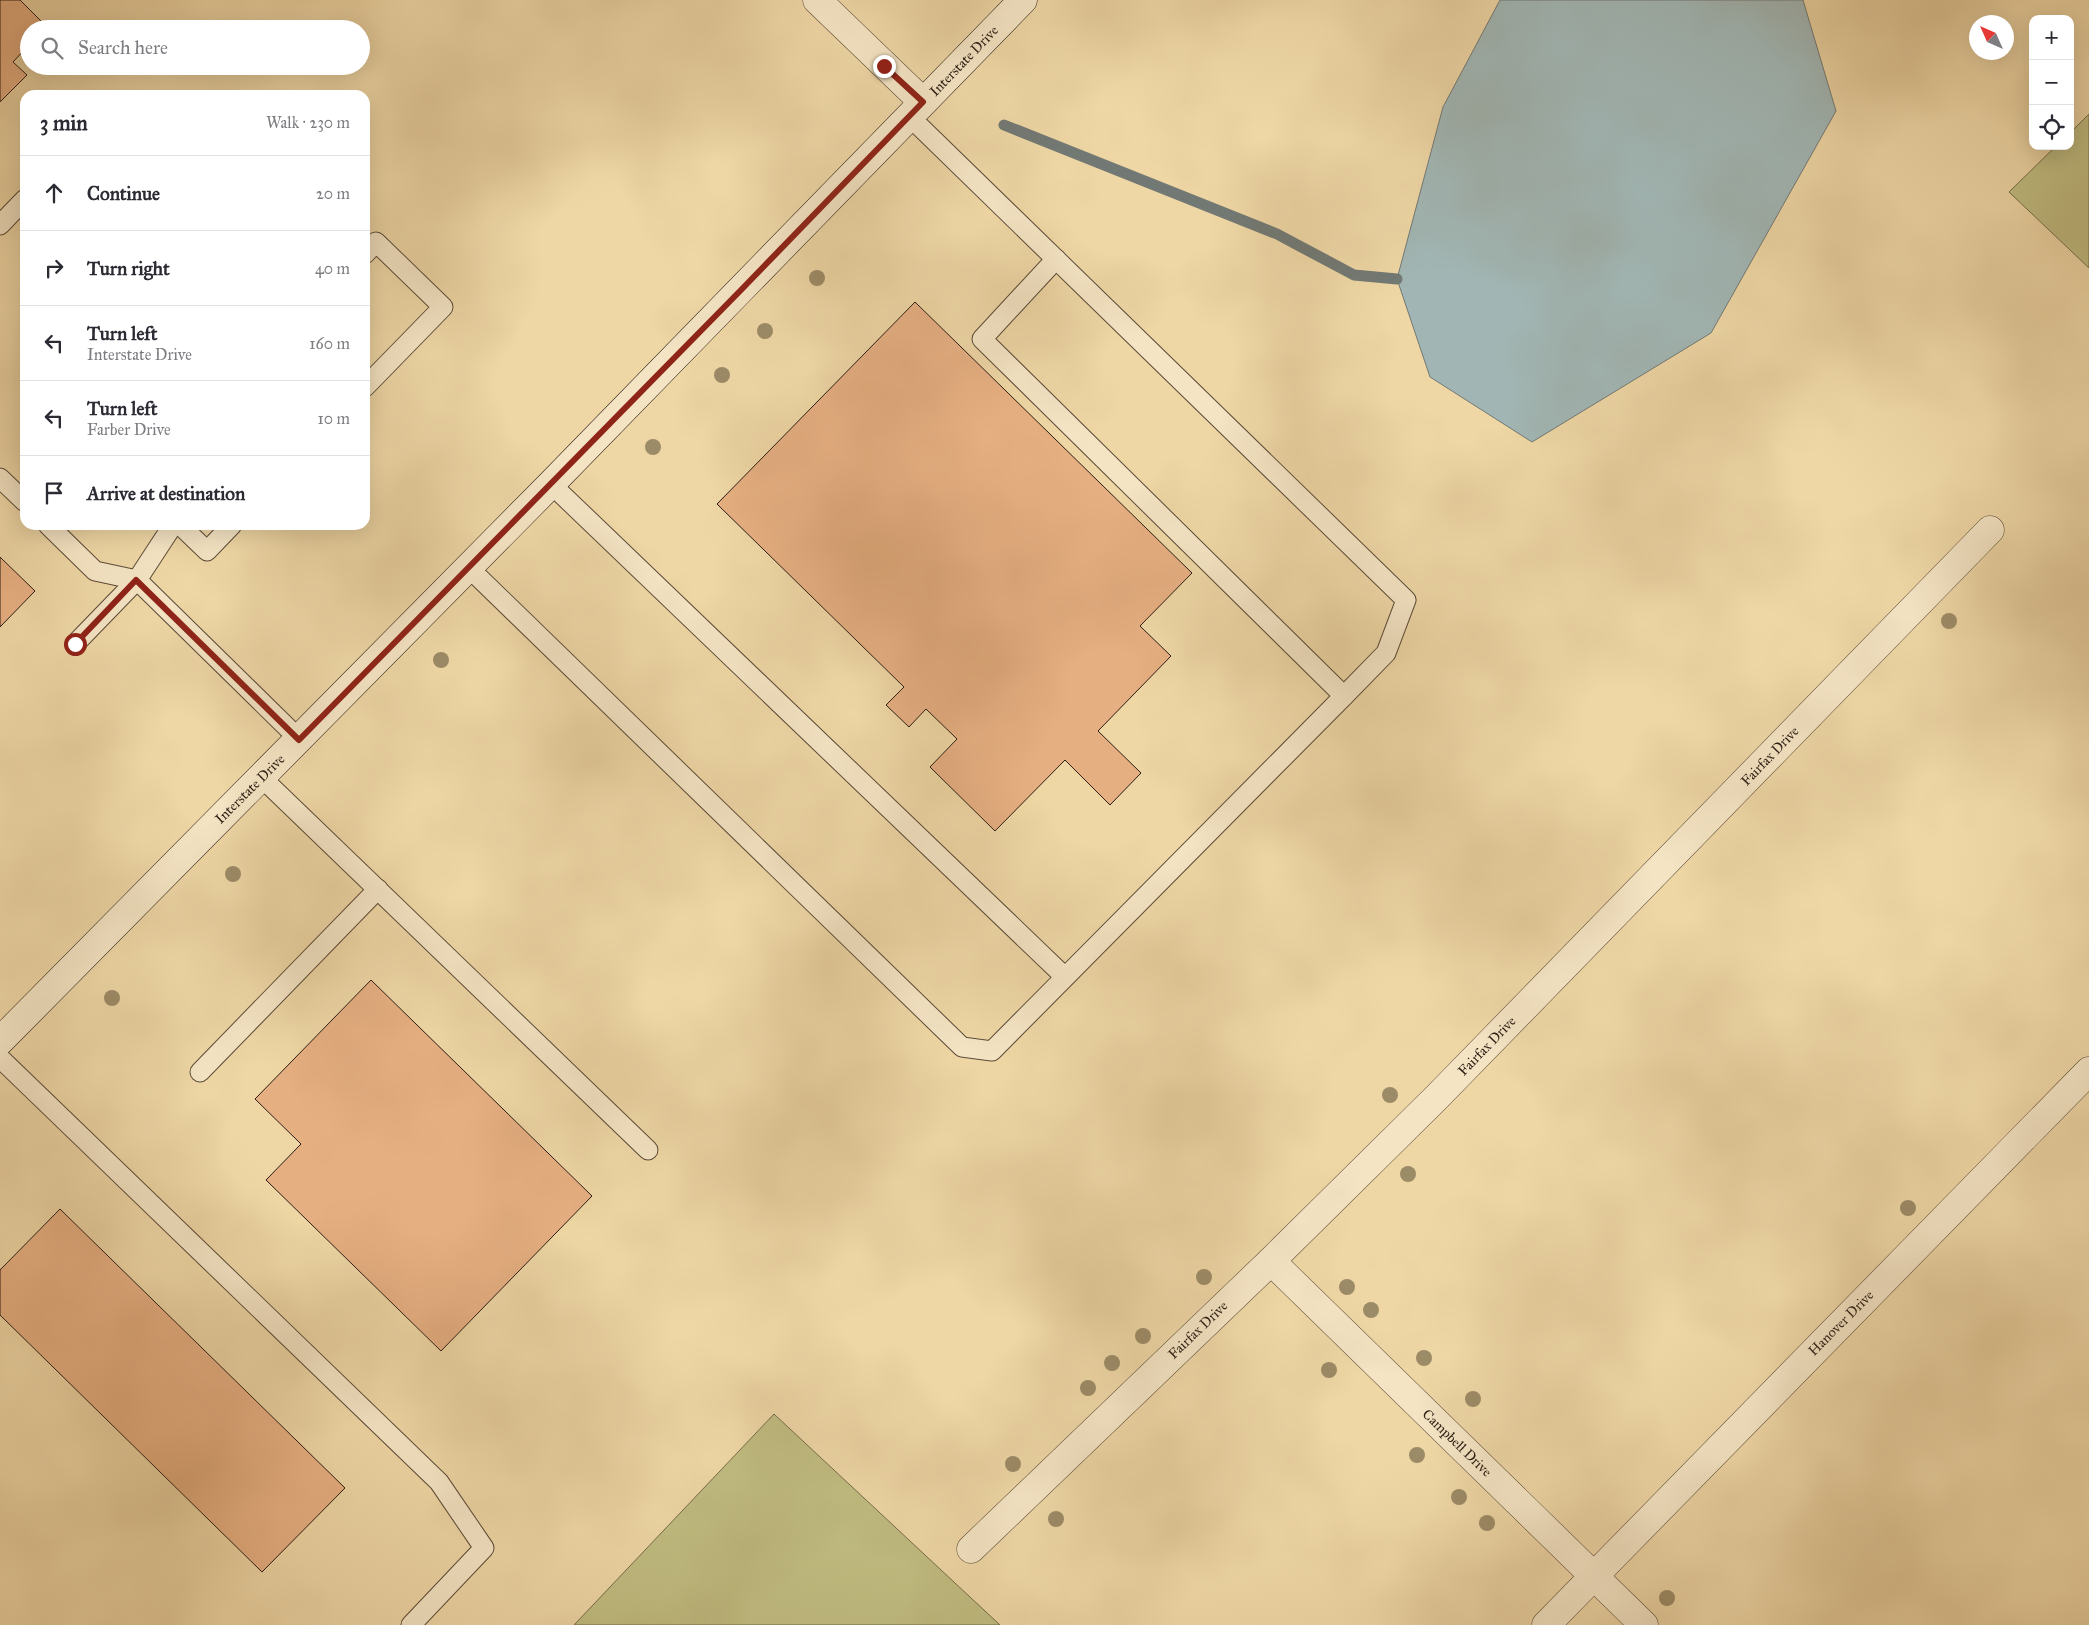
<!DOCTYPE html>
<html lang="en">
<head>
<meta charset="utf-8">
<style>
	body { margin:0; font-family:"IM FELL Great Primer",serif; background:#f7f7f7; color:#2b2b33 }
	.controls { position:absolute; right:15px; top:15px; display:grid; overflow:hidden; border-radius:10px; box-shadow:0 5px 20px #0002 }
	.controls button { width:45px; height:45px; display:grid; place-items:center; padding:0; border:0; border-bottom:1px solid #e1e1e2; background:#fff; color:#2b2b33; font:25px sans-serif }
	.compass { position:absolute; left:1969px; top:15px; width:45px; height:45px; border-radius:50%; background:#fff; box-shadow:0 5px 20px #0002; rotate:315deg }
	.stop { position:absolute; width:15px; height:15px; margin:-11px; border:4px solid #8f2418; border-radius:50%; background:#fff }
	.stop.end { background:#8f2418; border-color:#fff; box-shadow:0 1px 5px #0008 }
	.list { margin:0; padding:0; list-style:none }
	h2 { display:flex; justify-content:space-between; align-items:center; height:65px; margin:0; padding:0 20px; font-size:21px }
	h2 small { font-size:16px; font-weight:400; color:#7c7c81 }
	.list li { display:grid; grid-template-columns:32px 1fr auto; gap:15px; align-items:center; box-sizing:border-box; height:75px; padding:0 20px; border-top:1px solid #e1e1e2 }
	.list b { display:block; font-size:19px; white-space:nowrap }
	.list p { margin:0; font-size:16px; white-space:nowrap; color:#7c7c81 }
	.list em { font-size:16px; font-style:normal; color:#7c7c81 }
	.icon { flex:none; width:28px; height:28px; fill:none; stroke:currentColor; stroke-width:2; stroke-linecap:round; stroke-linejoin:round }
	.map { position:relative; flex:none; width:2089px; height:1625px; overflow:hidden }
	.search { position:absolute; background:#fff; box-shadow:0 5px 20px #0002; left:20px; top:20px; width:350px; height:55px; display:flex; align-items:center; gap:12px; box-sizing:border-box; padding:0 18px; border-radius:28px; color:#7c7c81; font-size:19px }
	.panel { position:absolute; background:#fff; box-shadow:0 5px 20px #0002; left:20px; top:90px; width:350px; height:440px; border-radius:15px }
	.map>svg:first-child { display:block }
</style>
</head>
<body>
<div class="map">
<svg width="2089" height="1625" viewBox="0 0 2089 1625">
	<rect width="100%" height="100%" fill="#eed6a5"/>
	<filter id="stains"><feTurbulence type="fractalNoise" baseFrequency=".004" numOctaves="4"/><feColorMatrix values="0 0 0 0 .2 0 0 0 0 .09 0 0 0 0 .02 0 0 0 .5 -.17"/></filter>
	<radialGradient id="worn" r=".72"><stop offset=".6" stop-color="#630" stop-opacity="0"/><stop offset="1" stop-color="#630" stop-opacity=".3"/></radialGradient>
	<g fill="#c0bc81" stroke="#766c4a">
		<path d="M2089,114V268L2009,192L2056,146H2070V133Z"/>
		<path d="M774,1414L1000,1625H574Z"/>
	</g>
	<path fill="#a1b6b4" stroke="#727974" d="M1500,0H1803L1836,111L1711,333L1532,442L1430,377L1397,279L1443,107Z"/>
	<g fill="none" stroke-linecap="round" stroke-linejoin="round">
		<path stroke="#727974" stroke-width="11" d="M1004,125L1277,234L1354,275L1397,279"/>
	</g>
	<g fill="#e6af82" stroke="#2b1d14">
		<path d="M0,0H20L47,27L45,29H29V45L13,62L27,75L0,102Z"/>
		<path d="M915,302L1192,573L1140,626L1171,656L1098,731L1141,773L1110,805L1065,760L995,831L930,767L957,739L926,709L909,727L886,705L904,687L717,504Z"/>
		<path d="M0,557L35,591L0,627Z"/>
		<path d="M371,980L592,1196L441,1351L266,1180L301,1144L255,1099Z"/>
		<path d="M60,1209L345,1488L262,1572L0,1315V1270Z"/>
	</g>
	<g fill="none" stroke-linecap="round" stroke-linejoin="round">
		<g stroke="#5c4b38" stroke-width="21">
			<g id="service">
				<path d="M0,225L25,199"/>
				<path d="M365,254L376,242L443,307L365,387"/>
				<path d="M1056,259L982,339L1344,696"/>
				<path d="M0,478L25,502"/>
				<path d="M551,484L1065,977"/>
				<path d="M48,525L95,571L137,580L299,739"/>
				<path d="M180,525L207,551L232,525"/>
				<path d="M468,567L962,1047L992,1051L1344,696L1386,653L1406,600L910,117"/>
				<path d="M75,644L137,580L173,525"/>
				<path d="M262,778L648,1150"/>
				<path d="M0,1058L439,1482L484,1548L411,1625"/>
				<path d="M200,1072L378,889"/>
			</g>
		</g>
		<g stroke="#5c4b38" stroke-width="29">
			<g id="minor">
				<path d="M817,0L923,102"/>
				<path d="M1271,1261L1644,1625"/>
				<path d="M971,1549L1271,1261L1437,1097L1990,530"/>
				<path d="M1546,1625L2089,1071"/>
			</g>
		</g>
		<g stroke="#2b1d14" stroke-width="29">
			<path id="secondary" d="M0,1041L551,484L1023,0"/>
		</g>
		<use href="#service" stroke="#f4e4c4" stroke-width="19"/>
		<use href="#minor" stroke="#f4e4c4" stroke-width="28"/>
		<use href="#secondary" stroke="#f4e4c4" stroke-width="28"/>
	</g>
	<g fill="#9c8b67">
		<circle cx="817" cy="278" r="8"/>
		<circle cx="765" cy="331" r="8"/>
		<circle cx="722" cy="375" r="8"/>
		<circle cx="653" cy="447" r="8"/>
		<circle cx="1949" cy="621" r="8"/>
		<circle cx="441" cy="660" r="8"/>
		<circle cx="233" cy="874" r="8"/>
		<circle cx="112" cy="998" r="8"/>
		<circle cx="1390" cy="1095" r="8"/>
		<circle cx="1408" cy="1174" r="8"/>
		<circle cx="1908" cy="1208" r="8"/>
		<circle cx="1204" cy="1277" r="8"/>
		<circle cx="1347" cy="1287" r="8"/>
		<circle cx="1371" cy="1310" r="8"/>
		<circle cx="1143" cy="1336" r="8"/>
		<circle cx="1424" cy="1358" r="8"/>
		<circle cx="1112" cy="1363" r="8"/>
		<circle cx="1329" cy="1370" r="8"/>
		<circle cx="1088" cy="1388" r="8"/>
		<circle cx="1473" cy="1399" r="8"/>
		<circle cx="1417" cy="1455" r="8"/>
		<circle cx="1013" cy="1464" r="8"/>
		<circle cx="1459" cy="1497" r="8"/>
		<circle cx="1056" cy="1519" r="8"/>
		<circle cx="1487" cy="1523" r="8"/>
		<circle cx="1667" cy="1598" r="8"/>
	</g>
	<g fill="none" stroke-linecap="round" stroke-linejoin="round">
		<path stroke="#8f2418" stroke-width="6" d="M75,644L136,580L299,740L741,290L923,102L884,66"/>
	</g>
	<g text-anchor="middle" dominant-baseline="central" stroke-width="5" stroke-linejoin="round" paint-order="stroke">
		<g font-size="14" fill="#2b1d14" stroke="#f4e4c4">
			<text transform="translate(964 61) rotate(-46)">Interstate Drive</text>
			<text transform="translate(1770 756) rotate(-46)">Fairfax Drive</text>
			<text transform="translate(250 789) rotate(-45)">Interstate Drive</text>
			<text transform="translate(1487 1046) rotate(-46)">Fairfax Drive</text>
			<text transform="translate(1841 1323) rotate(-45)">Hanover Drive</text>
			<text transform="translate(1198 1330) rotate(-44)">Fairfax Drive</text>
			<text transform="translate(1457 1443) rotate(44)">Campbell Drive</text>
		</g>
	</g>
	<rect width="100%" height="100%" filter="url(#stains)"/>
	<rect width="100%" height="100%" fill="url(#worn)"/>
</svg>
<div class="controls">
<button>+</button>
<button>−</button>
<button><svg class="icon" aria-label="locate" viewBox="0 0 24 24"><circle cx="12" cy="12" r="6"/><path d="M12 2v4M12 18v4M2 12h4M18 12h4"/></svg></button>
</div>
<svg class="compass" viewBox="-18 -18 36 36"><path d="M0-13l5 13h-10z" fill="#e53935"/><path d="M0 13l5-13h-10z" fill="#7c7c81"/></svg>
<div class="stop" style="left:75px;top:644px"></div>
<div class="stop end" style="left:884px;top:66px"></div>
<div class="search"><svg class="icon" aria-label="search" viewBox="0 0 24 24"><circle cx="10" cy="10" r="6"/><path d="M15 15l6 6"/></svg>Search here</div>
<section class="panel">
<h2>3 min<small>Walk · 230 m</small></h2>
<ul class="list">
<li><svg class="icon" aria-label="ahead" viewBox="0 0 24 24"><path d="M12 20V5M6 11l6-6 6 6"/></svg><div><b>Continue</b></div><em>20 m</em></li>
<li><svg class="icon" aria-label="right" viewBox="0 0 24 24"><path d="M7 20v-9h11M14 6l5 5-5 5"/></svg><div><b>Turn right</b></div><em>40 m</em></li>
<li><svg class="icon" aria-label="left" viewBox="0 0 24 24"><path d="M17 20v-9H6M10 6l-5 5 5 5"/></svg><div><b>Turn left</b><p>Interstate Drive</p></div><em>160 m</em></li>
<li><svg class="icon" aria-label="left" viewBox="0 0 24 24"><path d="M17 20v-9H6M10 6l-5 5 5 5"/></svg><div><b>Turn left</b><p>Farber Drive</p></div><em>10 m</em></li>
<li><svg class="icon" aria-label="arrive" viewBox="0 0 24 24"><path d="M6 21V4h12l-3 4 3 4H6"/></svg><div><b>Arrive at destination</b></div></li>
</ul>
</section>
</div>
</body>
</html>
